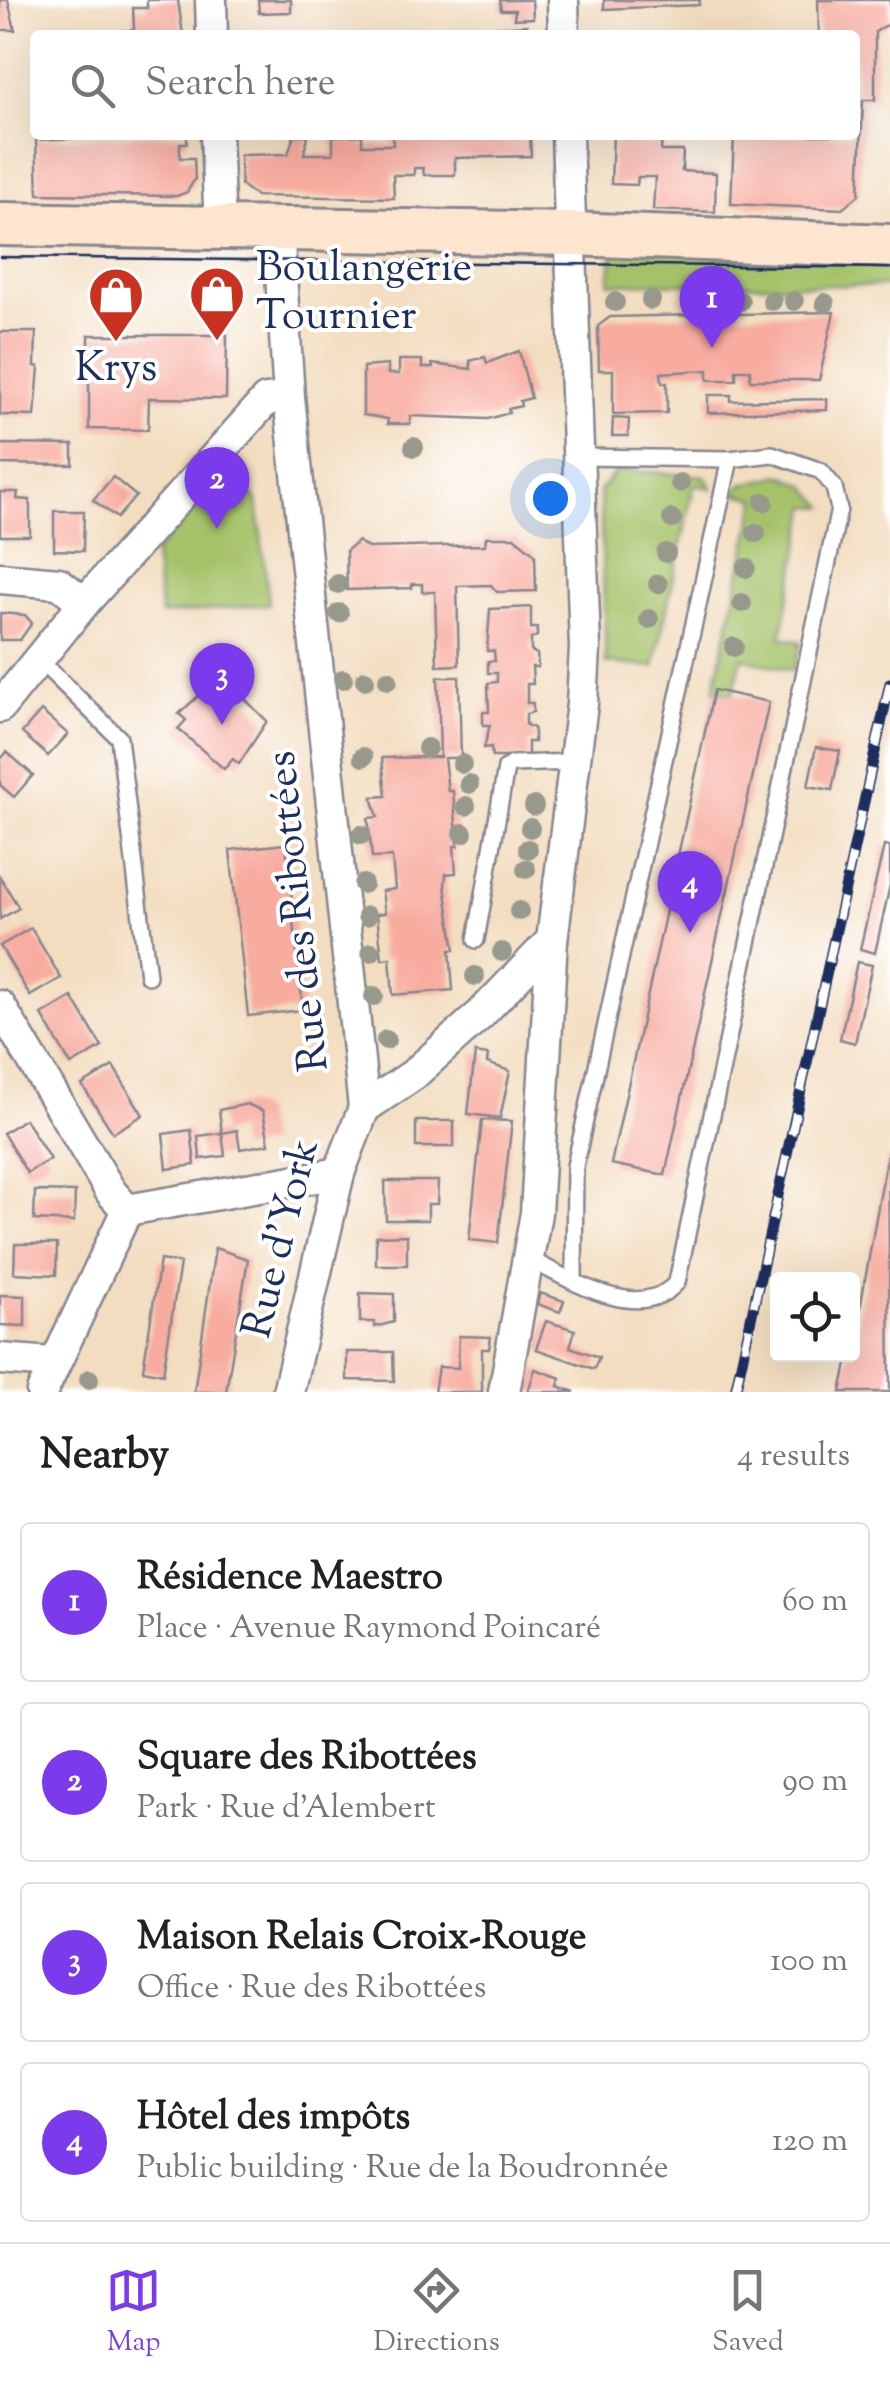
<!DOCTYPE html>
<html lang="en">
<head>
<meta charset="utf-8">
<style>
	body { margin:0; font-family:"Sorts Mill Goudy",serif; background:#f6f6f6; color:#222 }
	.controls { position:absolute; right:30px; bottom:30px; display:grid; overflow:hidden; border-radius:10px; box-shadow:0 10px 40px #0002 }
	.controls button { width:90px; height:90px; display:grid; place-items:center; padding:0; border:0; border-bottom:2px solid #e0e0e0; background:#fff; color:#222; font:50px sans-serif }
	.you { position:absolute; left:550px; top:498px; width:35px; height:35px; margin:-25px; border:8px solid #fff; border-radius:50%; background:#1a73e8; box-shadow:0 0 0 15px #1a73e833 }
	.badge { display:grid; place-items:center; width:65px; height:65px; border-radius:50%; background:#7c3aed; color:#fff; font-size:32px; font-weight:700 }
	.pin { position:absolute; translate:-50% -82px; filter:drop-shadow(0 2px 5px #0008) }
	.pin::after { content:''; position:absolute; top:52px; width:35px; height:30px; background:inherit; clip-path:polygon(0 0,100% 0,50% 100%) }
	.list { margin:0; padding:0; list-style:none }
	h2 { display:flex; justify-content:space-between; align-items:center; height:130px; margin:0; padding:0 40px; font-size:42px }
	h2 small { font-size:32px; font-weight:400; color:#767676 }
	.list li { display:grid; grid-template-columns:65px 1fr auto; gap:30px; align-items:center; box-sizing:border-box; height:160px; margin:0 20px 20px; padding:0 20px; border:2px solid #e0e0e0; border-radius:10px }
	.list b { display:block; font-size:38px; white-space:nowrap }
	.list p { margin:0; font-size:32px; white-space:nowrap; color:#767676 }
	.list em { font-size:32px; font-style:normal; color:#767676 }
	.icon { flex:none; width:55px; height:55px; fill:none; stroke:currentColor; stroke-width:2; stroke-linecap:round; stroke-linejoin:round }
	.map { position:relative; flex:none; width:890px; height:1392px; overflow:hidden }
	.search { position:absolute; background:#fff; box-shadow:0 10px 40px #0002; left:30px; right:30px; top:30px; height:110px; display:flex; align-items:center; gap:25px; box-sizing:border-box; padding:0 35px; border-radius:10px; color:#767676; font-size:38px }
	.sheet { height:850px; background:#fff }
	nav { display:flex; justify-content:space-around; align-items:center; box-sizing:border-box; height:140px; border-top:2px solid #e0e0e0; background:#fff; font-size:28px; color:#767676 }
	nav a { display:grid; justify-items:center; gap:5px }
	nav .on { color:#7c3aed }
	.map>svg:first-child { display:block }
</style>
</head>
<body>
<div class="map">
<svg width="890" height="1392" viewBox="0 0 890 1392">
	<rect width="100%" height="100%" fill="#fff"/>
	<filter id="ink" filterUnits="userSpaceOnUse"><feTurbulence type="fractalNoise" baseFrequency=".01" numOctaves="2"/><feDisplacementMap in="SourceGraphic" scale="20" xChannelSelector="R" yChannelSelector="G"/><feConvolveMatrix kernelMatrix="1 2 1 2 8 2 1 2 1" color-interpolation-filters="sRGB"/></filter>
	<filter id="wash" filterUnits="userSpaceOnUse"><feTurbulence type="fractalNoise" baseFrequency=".0048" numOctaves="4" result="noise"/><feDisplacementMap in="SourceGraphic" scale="40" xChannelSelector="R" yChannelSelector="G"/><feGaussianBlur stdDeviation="2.25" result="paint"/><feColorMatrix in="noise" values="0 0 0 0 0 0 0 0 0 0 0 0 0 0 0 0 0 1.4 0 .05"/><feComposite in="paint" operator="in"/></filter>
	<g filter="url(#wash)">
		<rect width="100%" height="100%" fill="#f3ddc0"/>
		<g fill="#a6c269" stroke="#607864" stroke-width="2.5">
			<path d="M613,249L890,257V286L609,283Z"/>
			<path d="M617,470L705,476L712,488L694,485L654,667L606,663L600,490Z"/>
			<path d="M782,475L805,485L825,507L808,506L781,637L801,642L794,671L742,658L733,694L714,690L757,499L737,494L740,485Z"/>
			<path d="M226,480L242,482L257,500L269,604L161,615L154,554L208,489Z"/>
		</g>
		<g id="blocks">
			<g fill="#f8ab9f">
				<path d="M0,0H8L15,30H0Z"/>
				<path d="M147,0H178L183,35H122V31L134,30L133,8H147Z"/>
				<path d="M258,0H291V12L259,13Z"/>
				<path d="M500,0H532L533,18L514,19L515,10H501Z"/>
				<path d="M604,0H700L699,5L604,9Z"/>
				<path d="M818,0H890V23L875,32V100H863L859,195L842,209L731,204L734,135H855V35H819Z"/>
				<path d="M527,25V35H496V27Z"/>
				<path d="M138,135H187V143H180V158H194L195,179L187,192L177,196L38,194L36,140Z"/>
				<path d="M294,135H308L304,154H333V136L362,135V145H393L392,135H530L531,156L455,158V175H424L423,168H414V175H393L394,198L256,196L241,185L240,155L288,154Z"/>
				<path d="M613,135H662L661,151H683L682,171L716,173L715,212L653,210L655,177H638L637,185L611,184Z"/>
				<path d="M834,312L819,380H750V370H736V380H708V370L661,373L662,383H667V413L613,414V370H599L598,326L610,317Z"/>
				<path d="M0,332H36L35,366L39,367L35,416L0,415Z"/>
				<path d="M89,335H227L226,399L149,398L148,430L89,429Z"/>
				<path d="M519,351L531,398L520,401L521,406L508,409L509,413L488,419L410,416V424H387L388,419L363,415V367L388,365V374H399V360H422V368H433L432,364L471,369L470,361L485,357L487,363Z"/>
				<path d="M708,395H731V401L827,399V410L708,413Z"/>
				<path d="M613,418L629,419L628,436H612Z"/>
				<path d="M0,444L73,445V465L0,464Z"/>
				<path d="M113,477L136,496L117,518L93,500Z"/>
				<path d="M0,492H18L17,499L30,500V536H0Z"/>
				<path d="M54,511H84L83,551L54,550Z"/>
				<path d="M486,537H514L535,554L536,591L497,592L491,585L457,586L459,665L437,666L435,592H422V584H412V588L347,590L346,551L358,541L368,548L485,545Z"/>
				<path d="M531,607V628H537V636L531,639V651L537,654L538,667H532L533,684H527V703H533V712L526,714V725L534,728V742H528V757H492L491,747L484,748L490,725H483V712H489L488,683L497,682V673H488V661H495L494,651H487L490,609Z"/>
				<path d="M0,613L25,615L32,623L20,640H0Z"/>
				<path d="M438,677H459L461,758H444L448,791H453L458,846H454L456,873L446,874L445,886L455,950H450L453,990L393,995L390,958L382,959L377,914L385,913L382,891L395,889L392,857L372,858L368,818L378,817L372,797L386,796L382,758L440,757Z"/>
				<path d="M215,680L224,687L228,682L267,721L239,764L233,759L224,769L178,729L186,720L179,714Z"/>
				<path d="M714,690L769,702L665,1175L611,1164Z"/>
				<path d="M41,711L68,734L48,756L22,733Z"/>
				<path d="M816,747L840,751L832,790L808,786Z"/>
				<path d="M7,752L33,775L14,797L0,785V760Z"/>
				<path d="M286,844L303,1010L248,1016L230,850Z"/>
				<path d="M884,846L890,847V885L875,953L860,949Z"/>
				<path d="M0,877L19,908L0,919Z"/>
				<path d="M31,928L61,978L30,996L0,946Z"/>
				<path d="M857,962L872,965L855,1043L840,1039Z"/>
				<path d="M72,997L102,1047L71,1065L42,1015Z"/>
				<path d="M475,1053L488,1055L487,1063L510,1071L500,1118L468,1114Z"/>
				<path d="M113,1066L143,1115L113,1133L82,1085Z"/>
				<path d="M247,1104L263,1111L269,1144L240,1149L237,1130L222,1133L219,1110Z"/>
				<path d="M25,1119L50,1159L27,1173L3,1133Z"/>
				<path d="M482,1120L512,1121L498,1243L469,1240Z"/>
				<rect x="416" y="1121" width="38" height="26"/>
				<path d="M191,1130L195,1165L167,1169L163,1134Z"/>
				<path d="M222,1133L225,1156L200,1159L198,1136Z"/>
				<path d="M888,1150L890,1392H841L849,1354H852Z"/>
				<path d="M385,1181H438L437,1204H428V1220H386Z"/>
				<path d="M35,1191L75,1192L74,1222L34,1220Z"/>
				<path d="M407,1235V1265H376V1236Z"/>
				<path d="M15,1244H57L56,1275L14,1273Z"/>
				<path d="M215,1248L248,1259L226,1392H194Z"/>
				<path d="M160,1260L180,1263L163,1374L143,1370Z"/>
				<path d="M360,1293L394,1294V1322L375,1327V1322H360Z"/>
				<path d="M540,1293L564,1301L560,1312L537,1304Z"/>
				<path d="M0,1295L25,1296V1326L0,1325Z"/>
				<path d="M546,1321L575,1330L570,1347L599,1357L594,1369L536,1349Z"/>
				<path d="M459,1336L491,1337L489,1349H482V1392H434L438,1367L458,1368Z"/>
				<path d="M347,1352H393L394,1381L347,1380Z"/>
				<path d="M535,1369L561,1378L558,1386L575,1392H528Z"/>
			</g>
		</g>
	</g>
	<g filter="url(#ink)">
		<use href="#blocks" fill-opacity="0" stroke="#87868f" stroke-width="2.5"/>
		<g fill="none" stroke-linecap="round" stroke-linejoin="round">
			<g stroke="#87868f" stroke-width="20">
				<g id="service">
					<path d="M38,659L119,738L148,976"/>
					<path d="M476,940L506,768L512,764L575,762"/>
					<path d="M527,1258C569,1279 640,1325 677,1282L839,509L834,487L821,471L772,454L730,459L579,457"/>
					<path d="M574,1281L575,1166L730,459"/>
				</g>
			</g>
			<g stroke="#87868f" stroke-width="35">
				<g id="minor">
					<path d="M211,0L212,35"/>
					<path d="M563,0L564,35"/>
					<path d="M216,135L220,228"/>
					<path d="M278,228L289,397L364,1108L339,1173L288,1392"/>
					<path d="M0,578L59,583L84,603"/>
					<path d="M0,707L84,603L266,400L289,397"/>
					<path d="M0,1006L111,1192L127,1210"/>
					<path d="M364,1108L413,1075L480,1015L552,940L582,704L585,648L567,135"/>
					<path d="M0,1359L52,1363"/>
					<path d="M42,1392L127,1210L339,1173"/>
					<path d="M504,1392L536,1213L552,940"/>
				</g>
			</g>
			<g stroke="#87868f" stroke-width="48">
				<path id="secondary" d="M0,224L571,234L890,246"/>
			</g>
			<use href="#service" stroke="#fff" stroke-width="15"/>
			<use href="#minor" stroke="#fff" stroke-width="30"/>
			<use href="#secondary" stroke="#fde5d0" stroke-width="42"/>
			<path stroke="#1b2f5e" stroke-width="2.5" d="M0,257L890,268"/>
			<g stroke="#1b2f5e" stroke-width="11">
				<path id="rail" d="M735,1392L890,683"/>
			</g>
			<use href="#rail" stroke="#fff" stroke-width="8" stroke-dasharray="22" stroke-linecap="butt"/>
		</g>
		<g fill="#97998c">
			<circle cx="651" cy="300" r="10"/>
			<circle cx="740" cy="301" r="10"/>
			<circle cx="772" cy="301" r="10"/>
			<circle cx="794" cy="301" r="10"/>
			<circle cx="615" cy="302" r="10"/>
			<circle cx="825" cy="303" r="10"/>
			<circle cx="414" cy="447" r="10"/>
			<circle cx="680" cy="483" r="10"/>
			<circle cx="764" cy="502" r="10"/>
			<circle cx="672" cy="519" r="10"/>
			<circle cx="756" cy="533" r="10"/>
			<circle cx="666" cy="553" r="10"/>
			<circle cx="746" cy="568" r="10"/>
			<circle cx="338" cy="584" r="10"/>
			<circle cx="658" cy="584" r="10"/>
			<circle cx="742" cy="603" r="10"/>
			<circle cx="339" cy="613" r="10"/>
			<circle cx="649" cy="619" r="10"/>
			<circle cx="734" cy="647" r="10"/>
			<circle cx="343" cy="679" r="10"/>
			<circle cx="365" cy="680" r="10"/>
			<circle cx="388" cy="680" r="10"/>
			<circle cx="427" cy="748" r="10"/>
			<circle cx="363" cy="757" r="10"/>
			<circle cx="462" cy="764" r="10"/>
			<circle cx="469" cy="784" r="10"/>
			<circle cx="466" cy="806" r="10"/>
			<circle cx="534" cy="806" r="10"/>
			<circle cx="530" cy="828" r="10"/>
			<circle cx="463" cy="833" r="10"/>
			<circle cx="361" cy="835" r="10"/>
			<circle cx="528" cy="849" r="10"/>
			<circle cx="526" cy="869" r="10"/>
			<circle cx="363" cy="884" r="10"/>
			<circle cx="519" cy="911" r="10"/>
			<circle cx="367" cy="916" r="10"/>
			<circle cx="371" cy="952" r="10"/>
			<circle cx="502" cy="952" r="10"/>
			<circle cx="475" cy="976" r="10"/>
			<circle cx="374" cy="996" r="10"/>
			<circle cx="386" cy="1040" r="10"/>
			<circle cx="89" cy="1379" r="10"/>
		</g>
	</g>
	<defs>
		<g id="shop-pin" transform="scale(2.875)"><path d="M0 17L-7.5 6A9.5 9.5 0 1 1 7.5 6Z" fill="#c8321e" stroke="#fff"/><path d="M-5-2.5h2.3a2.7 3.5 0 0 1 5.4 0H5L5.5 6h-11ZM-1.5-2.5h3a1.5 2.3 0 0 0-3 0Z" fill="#fff"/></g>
	</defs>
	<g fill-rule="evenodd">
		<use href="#shop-pin" x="217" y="294"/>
		<use href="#shop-pin" x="116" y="295"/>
	</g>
	<g text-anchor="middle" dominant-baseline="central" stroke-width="8" stroke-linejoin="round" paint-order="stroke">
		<g font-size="42" fill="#1b2f5e" stroke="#fff" text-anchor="start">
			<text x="256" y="270">Boulangerie<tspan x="256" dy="48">Tournier</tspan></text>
			<text x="116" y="370" text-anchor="middle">Krys</text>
		</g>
		<g font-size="42" fill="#1b2f5e" stroke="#fff">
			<text transform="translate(300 911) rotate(-96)">Rue des Ribottées</text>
			<text transform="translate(283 1239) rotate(-76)">Rue d'York</text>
		</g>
	</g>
</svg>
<div class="controls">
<button><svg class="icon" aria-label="locate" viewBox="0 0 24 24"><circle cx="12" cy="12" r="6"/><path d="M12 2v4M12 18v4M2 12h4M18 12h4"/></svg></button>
</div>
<div class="you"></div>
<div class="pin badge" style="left:712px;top:348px">1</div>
<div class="pin badge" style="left:217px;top:529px">2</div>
<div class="pin badge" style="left:222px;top:725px">3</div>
<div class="pin badge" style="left:690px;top:933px">4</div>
<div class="search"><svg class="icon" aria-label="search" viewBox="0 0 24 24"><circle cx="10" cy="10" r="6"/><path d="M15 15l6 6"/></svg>Search here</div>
</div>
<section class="sheet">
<h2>Nearby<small>4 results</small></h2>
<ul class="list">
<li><span class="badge">1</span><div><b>Résidence Maestro</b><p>Place · Avenue Raymond Poincaré</p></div><em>60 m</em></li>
<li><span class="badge">2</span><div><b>Square des Ribottées</b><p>Park · Rue d'Alembert</p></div><em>90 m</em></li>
<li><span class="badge">3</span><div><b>Maison Relais Croix-Rouge</b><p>Office · Rue des Ribottées</p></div><em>100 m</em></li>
<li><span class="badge">4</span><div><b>Hôtel des impôts</b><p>Public building · Rue de la Boudronnée</p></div><em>120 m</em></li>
</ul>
</section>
<nav>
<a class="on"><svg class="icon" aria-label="map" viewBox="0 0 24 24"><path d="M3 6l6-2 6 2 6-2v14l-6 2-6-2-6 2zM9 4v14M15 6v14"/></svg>Map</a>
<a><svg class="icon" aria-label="directions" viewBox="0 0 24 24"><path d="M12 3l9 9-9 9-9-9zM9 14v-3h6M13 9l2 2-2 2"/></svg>Directions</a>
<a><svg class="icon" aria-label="saved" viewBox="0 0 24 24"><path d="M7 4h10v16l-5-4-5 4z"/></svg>Saved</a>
</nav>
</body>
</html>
